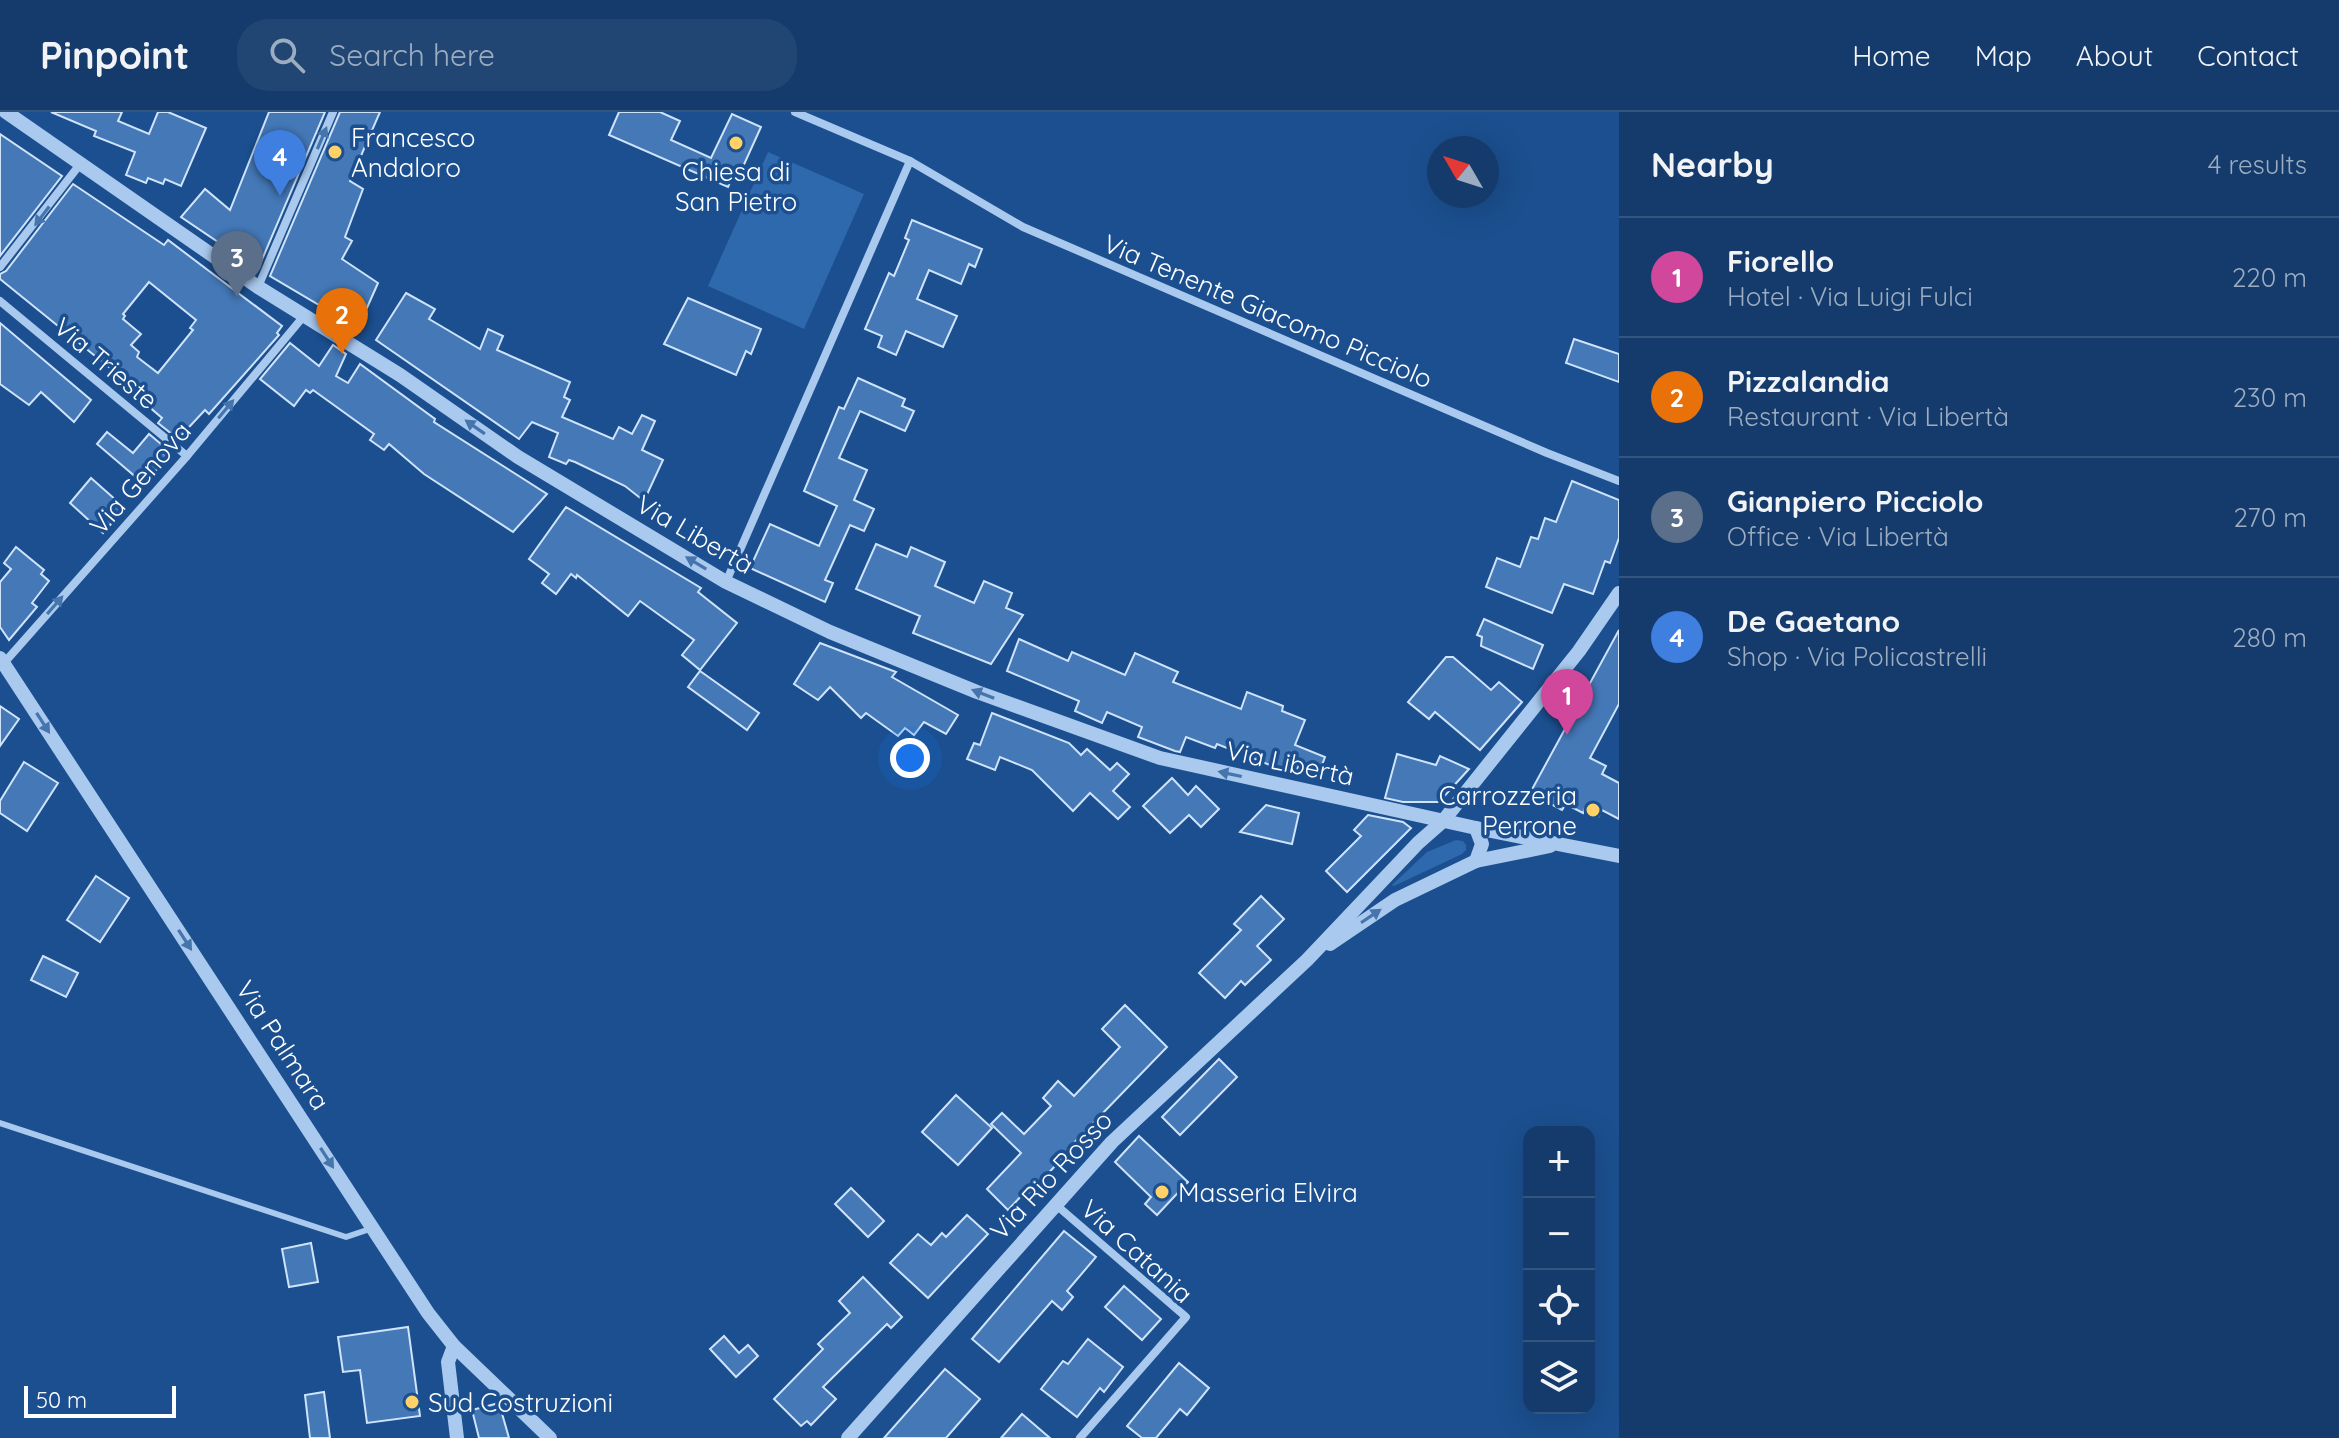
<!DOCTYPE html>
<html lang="en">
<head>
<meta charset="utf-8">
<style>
	body { margin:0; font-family:Quicksand,sans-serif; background:#214673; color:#f1f3f6 }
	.controls { position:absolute; right:24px; bottom:24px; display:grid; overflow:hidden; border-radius:16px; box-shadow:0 8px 32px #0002 }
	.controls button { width:72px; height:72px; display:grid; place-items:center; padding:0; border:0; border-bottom:2px solid #33557e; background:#143b6b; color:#f1f3f6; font:40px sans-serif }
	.compass { position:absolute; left:1427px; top:24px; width:72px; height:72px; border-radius:50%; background:#143b6b; box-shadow:0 8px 32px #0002; rotate:309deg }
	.scale { position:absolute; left:24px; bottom:20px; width:152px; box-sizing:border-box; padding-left:8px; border:4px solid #fff; border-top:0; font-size:22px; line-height:28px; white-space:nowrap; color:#fff; -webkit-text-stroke:6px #1b4f8f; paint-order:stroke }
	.you { position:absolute; left:910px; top:646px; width:28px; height:28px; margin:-20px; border:6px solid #fff; border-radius:50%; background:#1a73e8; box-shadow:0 0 0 12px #1a73e833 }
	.badge { display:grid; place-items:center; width:52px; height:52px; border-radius:50%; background:#ffd166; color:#fff; font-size:26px; font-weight:700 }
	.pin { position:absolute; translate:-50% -66px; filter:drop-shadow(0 2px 4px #0008) }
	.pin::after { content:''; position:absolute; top:42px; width:28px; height:24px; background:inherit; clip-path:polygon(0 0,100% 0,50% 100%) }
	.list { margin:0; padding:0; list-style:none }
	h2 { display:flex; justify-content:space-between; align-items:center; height:104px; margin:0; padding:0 32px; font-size:34px }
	h2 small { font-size:26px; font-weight:400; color:#9dadc1 }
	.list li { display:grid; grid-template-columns:52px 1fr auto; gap:24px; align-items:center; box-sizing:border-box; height:120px; padding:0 32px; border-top:2px solid #33557e }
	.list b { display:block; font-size:30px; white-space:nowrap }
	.list p { margin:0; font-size:26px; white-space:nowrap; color:#9dadc1 }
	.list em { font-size:26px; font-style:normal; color:#9dadc1 }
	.icon { flex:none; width:44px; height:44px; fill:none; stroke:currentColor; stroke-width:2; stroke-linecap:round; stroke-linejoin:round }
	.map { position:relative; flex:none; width:1619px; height:1326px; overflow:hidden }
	header { display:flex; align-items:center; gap:48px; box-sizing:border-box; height:112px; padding:0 40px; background:#143b6b; border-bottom:2px solid #33557e }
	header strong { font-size:38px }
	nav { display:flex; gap:44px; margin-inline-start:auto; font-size:28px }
	.search { width:560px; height:72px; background:#214673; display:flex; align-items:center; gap:20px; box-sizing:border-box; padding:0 28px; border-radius:32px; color:#9dadc1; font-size:30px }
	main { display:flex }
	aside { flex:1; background:#143b6b }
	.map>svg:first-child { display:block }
</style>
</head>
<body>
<header>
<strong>Pinpoint</strong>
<div class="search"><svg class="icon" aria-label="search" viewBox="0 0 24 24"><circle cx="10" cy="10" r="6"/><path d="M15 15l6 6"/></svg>Search here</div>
<nav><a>Home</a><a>Map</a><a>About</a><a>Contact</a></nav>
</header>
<main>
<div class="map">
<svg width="1619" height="1326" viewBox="0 0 1619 1326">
	<rect width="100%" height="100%" fill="#1b4f8f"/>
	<g fill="#2e69ad">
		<path d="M768,40L864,82L804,217L708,174Z"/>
		<path d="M1456,728L1463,729L1466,733V738L1462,742L1394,774L1392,773L1427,740Z"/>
	</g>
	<g fill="#4478b7" stroke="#cfe3fa" stroke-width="2" fill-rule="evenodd">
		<path d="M51,0H122L118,9L149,22L158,0H168L206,16L181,74L165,67L163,72L148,66L146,71L126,63L135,40L94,24L96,19Z"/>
		<path d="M269,0H325L258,157L181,105L205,77L230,98Z"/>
		<path d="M340,0H380L350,69L363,77L345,125L352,129L342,147L378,171L358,216L270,164Z"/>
		<path d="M619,0H660L680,9L671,28L711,46L732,2L761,15L737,68L732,66L728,75L609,23Z"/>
		<path d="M0,22L62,64L0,144Z"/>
		<path d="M73,72L164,133L168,128L282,214L277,221L279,223L209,302L205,298L178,327L158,311L162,306L119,269L121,265L0,167V162L6,159ZM149,170L196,208L190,216L193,218L158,261L137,245L139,240L131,233L141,222L123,207L125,204L123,202Z"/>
		<path d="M912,108L982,137L975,155L969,152L961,172L929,158L917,187L957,204L943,235L906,219L896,243L878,235L882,224L865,217L889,161L894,164L909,128L905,126Z"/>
		<path d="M406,181L435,197L429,207L480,237L488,217L503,224L497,238L570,270L564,285L570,288L562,305L613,327L619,315L632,322L642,303L655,309L642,338L663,348L644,389L625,374L575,350L569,348L566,352L549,345L558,321L532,310L519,327L376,228Z"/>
		<path d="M688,186L761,217L751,242L746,239L736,263L664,232Z"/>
		<path d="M0,211L91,288L74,310L41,280L29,293L0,272Z"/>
		<path d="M1574,227L1619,242V270L1566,251Z"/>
		<path d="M290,231L319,254L333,233L346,242L336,264L348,271L360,252L435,307L434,310L547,382L513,420L424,362L389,332L384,338L370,328L374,322L313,278L310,281L306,278L294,294L260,267Z"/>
		<path d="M858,266L905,287L902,294L914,299L905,319L860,299L839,346L867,358L854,388L874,397L864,419L850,413L825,468L833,471L825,490L750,456L770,412L819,434L837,394L804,379L839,295L844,297Z"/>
		<path d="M107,320L133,341L149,322L168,338L164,342L168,345L144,372L97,332Z"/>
		<path d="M91,366L125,396L103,421L70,391Z"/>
		<path d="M1572,369L1619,388V426L1610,451L1605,449L1593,482L1564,472L1552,501L1486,475L1497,446L1520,455L1531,425L1538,427L1545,406L1556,410Z"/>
		<path d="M566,395L701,476L698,480L737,511L700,558L682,543L694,528L640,489L628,504L577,463L576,466L571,462L556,482L542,471L549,462L529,447Z"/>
		<path d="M876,432L907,445L911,435L945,450L935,474L974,491L984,469L1012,481L1006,496L1023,503L991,552L913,521L920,504L856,477Z"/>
		<path d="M16,435L44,458L41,462L49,469L32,491L37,495L9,528L0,515V470L11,457L4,451Z"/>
		<path d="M1484,507L1543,533L1533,557L1481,534L1482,525L1477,523Z"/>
		<path d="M1619,518V592L1590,646L1606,654L1602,662L1619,671V707L1602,698L1599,704L1585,696L1583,701L1566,692L1562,698L1530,681Z"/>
		<path d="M1019,527L1068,549L1072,540L1125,563L1135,541L1178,560L1173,570L1241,597L1247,580L1283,594L1282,599L1305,608L1295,633L1325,645L1319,661L1299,653L1295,663L1217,632L1215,636L1186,625L1180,640L1175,639L1138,625L1142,615L1107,600L1102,611L1075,599L1079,589L1007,559Z"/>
		<path d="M820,531L896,560L892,565L958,603L946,622L924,610L914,623L905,616L898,624L866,601L861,606L830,575L818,588L794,572Z"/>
		<path d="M1446,545H1453L1491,578L1499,570L1522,590L1480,638L1435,600L1429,607L1408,590Z"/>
		<path d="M700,559L759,601L747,618L688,575Z"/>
		<path d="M0,594L19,607L0,634Z"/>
		<path d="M992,601L1069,631L1081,643L1087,637L1110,658L1117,651L1129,662L1113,679L1130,695L1118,707L1090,681L1073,699L1032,658L1000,645L995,658L967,647L974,631L980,633Z"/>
		<path d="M1397,642L1436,653L1440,644L1469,657L1439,690H1403L1385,686Z"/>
		<path d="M24,650L58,671L27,719L0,701V689Z"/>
		<path d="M1172,666L1188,683L1196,674L1219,697L1201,715L1189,703L1170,721L1143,694Z"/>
		<path d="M1266,693L1299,701L1292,732L1240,720Z"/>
		<path d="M1368,703L1403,710L1411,716L1347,780L1326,759L1361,724L1354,718Z"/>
		<path d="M96,764L129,786L100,830L67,808Z"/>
		<path d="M1261,784L1284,807L1257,834L1271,848L1245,873L1241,869L1225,886L1199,861L1241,818L1234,812Z"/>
		<path d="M43,844L78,861L66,885L31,868Z"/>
		<path d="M1125,893L1167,935L1069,1036L1070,1038L1029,1082L1026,1079L1008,1098L987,1077L1021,1041L991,1012L1002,1001L1024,1022L1051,994L1043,986L1058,969L1074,984L1120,935L1102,917Z"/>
		<path d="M1219,947L1237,965L1180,1023L1162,1005Z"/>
		<path d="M956,983L992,1016L958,1053L922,1020Z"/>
		<path d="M1139,1024L1188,1070L1157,1103L1145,1092L1151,1085L1115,1050Z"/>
		<path d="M851,1076L884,1109L868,1125L835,1092Z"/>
		<path d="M967,1103L988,1122L928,1186L890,1151L918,1122L931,1133L942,1121L946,1125Z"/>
		<path d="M1064,1119L1096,1145L1067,1179L1073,1185L1062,1198L1052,1189L999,1250L972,1227Z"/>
		<path d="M311,1131L318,1170L289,1175L282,1137Z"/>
		<path d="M863,1165L902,1205L891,1216L887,1212L823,1275L836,1287L811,1313L807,1309L801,1314L774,1287L823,1237L818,1232L850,1201L839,1189Z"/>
		<path d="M1124,1174L1161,1207L1142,1228L1105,1195Z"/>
		<path d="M408,1215L420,1304L367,1311L360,1258L343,1260L338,1225Z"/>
		<path d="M724,1224L739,1241L748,1233L758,1244L736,1265L710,1237Z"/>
		<path d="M1088,1227L1123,1255L1104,1280L1100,1276L1077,1305L1041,1277L1063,1249L1068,1252Z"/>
		<path d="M1179,1251L1209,1276L1187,1303L1180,1297L1156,1326H1142L1127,1314Z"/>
		<path d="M945,1257L980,1287L946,1326H884Z"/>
		<path d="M324,1280L330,1326H310L305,1283Z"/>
		<path d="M499,1291L509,1326H479L472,1298Z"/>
		<path d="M1022,1302L1050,1326H1001Z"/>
	</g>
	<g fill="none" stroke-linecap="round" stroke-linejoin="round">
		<path stroke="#a9c9ee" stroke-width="6" d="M0,1011L346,1125L373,1116"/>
		<g stroke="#a9c9ee" stroke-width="8">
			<path d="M795,0L910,49L1023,115L1547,341L1619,369"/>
			<path d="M0,155L81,51"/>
			<path d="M258,175L333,0"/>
			<path d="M0,189L187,344"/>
			<path d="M726,470L910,49"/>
			<path d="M4,551L187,344L303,205"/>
			<path d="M1055,1092L1186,1205L1080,1326"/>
		</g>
		<g stroke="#a9c9ee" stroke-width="14">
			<path d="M6,0L258,175L400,263L518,345L726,470L830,520L977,580L1160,646L1476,716L1619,744"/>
			<path d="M0,546L428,1201L454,1234L550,1326"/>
			<path d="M1476,749L1482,732L1476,716"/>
			<path d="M1330,832L1395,788L1476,749L1550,734"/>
			<path d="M454,1234L448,1250L457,1326"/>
			<path d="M848,1326L1112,1030L1307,848L1418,731L1443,709L1579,539L1619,481"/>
		</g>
	</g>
	<defs><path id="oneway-solid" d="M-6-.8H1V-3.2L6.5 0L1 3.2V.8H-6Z" transform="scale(2)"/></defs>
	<g fill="#4674ac">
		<use href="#oneway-solid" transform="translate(322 26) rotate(-67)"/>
		<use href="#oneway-solid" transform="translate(42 104) rotate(127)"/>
		<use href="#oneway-solid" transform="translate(226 297) rotate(-50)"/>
		<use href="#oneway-solid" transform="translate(475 315) rotate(-145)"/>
		<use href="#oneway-solid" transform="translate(696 451) rotate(-149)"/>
		<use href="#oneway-solid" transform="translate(55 493) rotate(-49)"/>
		<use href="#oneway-solid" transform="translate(983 582) rotate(-159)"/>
		<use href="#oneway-solid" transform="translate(43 611) rotate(57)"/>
		<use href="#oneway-solid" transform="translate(1230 662) rotate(-168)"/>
		<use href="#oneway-solid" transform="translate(1371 804) rotate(-34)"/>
		<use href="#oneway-solid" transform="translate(185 828) rotate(57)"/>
		<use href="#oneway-solid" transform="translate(327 1046) rotate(57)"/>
	</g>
	<g fill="#ffd166" stroke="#1b4f8f" stroke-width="3">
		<circle cx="736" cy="31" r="8"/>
		<circle cx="335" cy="40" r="8"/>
		<circle cx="1593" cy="698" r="8"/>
		<circle cx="1162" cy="1080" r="8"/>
		<circle cx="412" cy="1290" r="8"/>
	</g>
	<g text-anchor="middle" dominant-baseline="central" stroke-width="7" stroke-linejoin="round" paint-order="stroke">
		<g font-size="26" fill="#fff" stroke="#1b4f8f" text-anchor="start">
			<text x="351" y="25">Francesco<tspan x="351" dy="30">Andaloro</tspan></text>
			<text x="736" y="59" text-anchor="middle">Chiesa di<tspan x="736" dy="30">San Pietro</tspan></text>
			<text x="1577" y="683" text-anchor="end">Carrozzeria<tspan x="1577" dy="30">Perrone</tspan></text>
			<text x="1178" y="1080">Masseria Elvira</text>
			<text x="428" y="1290">Sud Costruzioni</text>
		</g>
		<g font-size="26" fill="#fff" stroke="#1b4f8f">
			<text transform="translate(1268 199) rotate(23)">Via Tenente Giacomo Picciolo</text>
			<text transform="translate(106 251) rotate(40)">Via Trieste</text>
			<text transform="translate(140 366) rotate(-49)">Via Genova</text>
			<text transform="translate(695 422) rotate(30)">Via Libertà</text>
			<text transform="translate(1290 651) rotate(12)">Via Libertà</text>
			<text transform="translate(283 933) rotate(57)">Via Palmara</text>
			<text transform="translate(1051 1063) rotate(-47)">Via Rio Rosso</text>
			<text transform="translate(1137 1139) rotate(42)">Via Catania</text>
		</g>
	</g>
</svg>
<div class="controls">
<button>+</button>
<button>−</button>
<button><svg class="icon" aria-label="locate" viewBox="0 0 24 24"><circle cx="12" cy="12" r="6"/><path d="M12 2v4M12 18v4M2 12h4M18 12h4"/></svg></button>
<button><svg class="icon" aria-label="layers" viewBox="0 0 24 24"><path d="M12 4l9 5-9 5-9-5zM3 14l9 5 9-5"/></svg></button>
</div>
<svg class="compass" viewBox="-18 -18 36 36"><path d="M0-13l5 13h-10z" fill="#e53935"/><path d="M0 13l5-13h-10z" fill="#9dadc1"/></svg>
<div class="scale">50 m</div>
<div class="you"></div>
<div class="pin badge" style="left:1567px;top:623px;background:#d1479c">1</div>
<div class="pin badge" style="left:342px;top:242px;background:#e8710a">2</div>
<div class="pin badge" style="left:237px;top:185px;background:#5c6f8a">3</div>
<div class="pin badge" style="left:280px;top:84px;background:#3f7fe0">4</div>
</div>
<aside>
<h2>Nearby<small>4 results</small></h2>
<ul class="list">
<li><span class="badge" style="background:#d1479c">1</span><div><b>Fiorello</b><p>Hotel · Via Luigi Fulci</p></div><em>220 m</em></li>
<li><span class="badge" style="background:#e8710a">2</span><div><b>Pizzalandia</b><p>Restaurant · Via Libertà</p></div><em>230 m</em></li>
<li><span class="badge" style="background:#5c6f8a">3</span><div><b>Gianpiero Picciolo</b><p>Office · Via Libertà</p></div><em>270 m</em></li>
<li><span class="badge" style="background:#3f7fe0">4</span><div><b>De Gaetano</b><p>Shop · Via Policastrelli</p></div><em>280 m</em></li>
</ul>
</aside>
</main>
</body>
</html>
